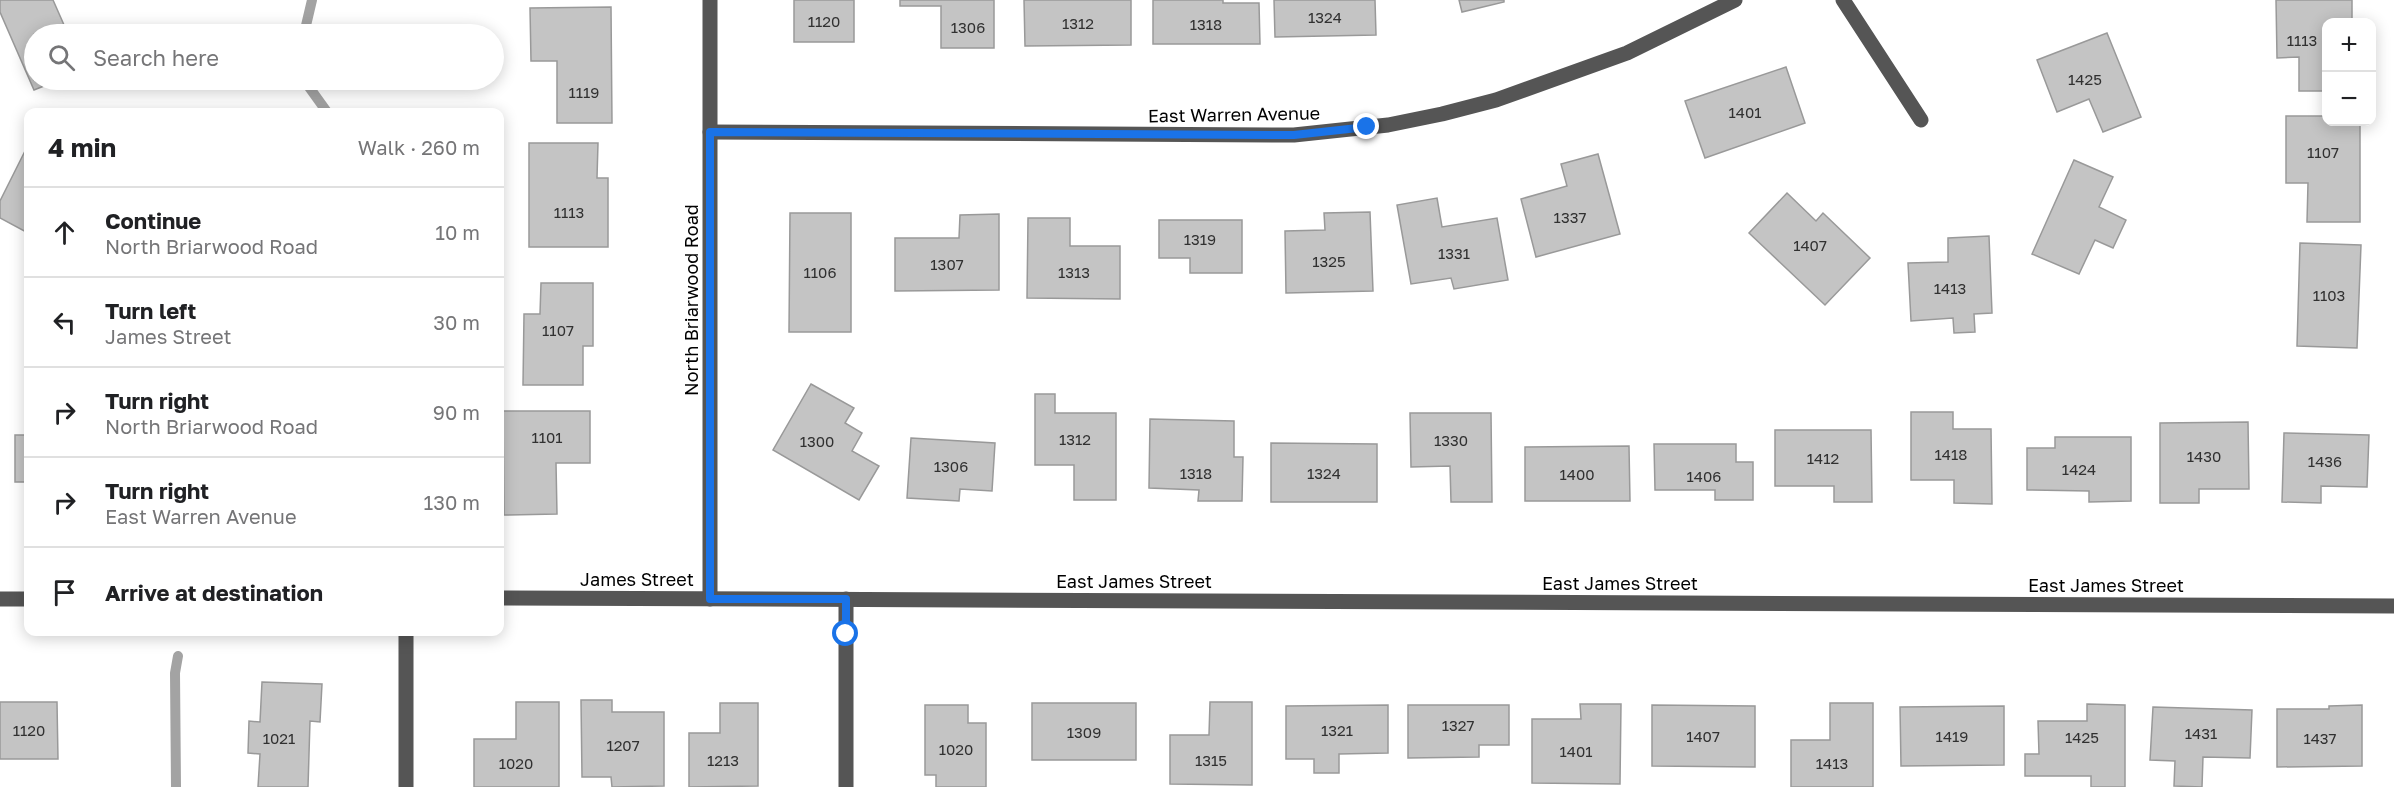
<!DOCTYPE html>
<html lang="en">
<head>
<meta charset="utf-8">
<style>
	body { margin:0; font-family:"Golos Text",sans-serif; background:#f2f2f2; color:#202124 }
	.controls { position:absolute; right:18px; top:18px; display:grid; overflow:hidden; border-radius:12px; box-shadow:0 3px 15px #0003 }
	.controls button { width:54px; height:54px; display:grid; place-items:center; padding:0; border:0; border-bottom:2px solid #e0e0e0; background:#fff; color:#202124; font:30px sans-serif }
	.stop { position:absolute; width:18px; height:18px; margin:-14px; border:4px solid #1a73e8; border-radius:50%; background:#fff }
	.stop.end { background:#1a73e8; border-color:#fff; box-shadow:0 2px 6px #0008 }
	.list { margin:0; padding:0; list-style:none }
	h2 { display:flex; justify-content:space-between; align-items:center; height:78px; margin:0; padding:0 24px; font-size:26px }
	h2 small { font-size:20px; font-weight:400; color:#757577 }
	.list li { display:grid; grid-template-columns:39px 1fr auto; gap:18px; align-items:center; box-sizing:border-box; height:90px; padding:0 24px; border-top:2px solid #e0e0e0 }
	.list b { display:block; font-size:22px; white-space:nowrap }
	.list p { margin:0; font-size:20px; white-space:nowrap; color:#757577 }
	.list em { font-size:20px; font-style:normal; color:#757577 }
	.icon { flex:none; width:33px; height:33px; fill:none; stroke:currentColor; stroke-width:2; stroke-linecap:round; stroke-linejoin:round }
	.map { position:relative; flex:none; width:2394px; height:787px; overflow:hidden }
	.search { position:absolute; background:#fff; box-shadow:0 3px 15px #0003; left:24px; top:24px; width:480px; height:66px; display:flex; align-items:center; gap:15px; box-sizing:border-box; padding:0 21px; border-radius:33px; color:#757577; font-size:22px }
	.panel { position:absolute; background:#fff; box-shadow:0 3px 15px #0003; left:24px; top:108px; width:480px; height:528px; border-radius:12px }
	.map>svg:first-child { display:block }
</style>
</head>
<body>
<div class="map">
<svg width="2394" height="787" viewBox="0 0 2394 787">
	<rect width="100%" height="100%" fill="#fff"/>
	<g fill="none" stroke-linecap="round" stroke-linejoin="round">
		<g stroke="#a3a3a3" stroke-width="10">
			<path d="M304,34L312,0"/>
			<path d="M304,80L327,112"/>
			<path d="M176,787L175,673L178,656"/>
		</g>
	</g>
	<g fill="#c4c4c4" stroke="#999" stroke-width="1.5">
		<path d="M0,0H53L68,34H34V80H59L34,90L0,12Z"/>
		<rect x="794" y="0" width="60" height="42"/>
		<path d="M900,0H994V48H941V6H900Z"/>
		<path d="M1024,0H1131V45L1025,46Z"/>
		<path d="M1153,0H1223V3H1259L1260,44H1153Z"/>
		<path d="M1274,0H1375L1376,35L1275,37Z"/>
		<path d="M1459,0H1504V2L1462,12Z"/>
		<path d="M2276,0H2352V22H2326V91H2299V57L2277,58Z"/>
		<path d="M611,7L612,123H557V61H531L530,8Z"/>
		<path d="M2107,33L2141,117L2103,132L2089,99L2057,112L2037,60Z"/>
		<path d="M1786,67L1805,123L1705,158L1685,101Z"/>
		<path d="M2286,116H2326V122H2360V222H2307L2308,183H2286Z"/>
		<path d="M529,143H598L597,178H608V247H529Z"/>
		<path d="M28,145V233L0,218V201Z"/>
		<path d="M1598,154L1620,234L1536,257L1521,199L1567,186L1561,164Z"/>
		<path d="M2074,160L2113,177L2099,207L2126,220L2113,248L2095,240L2079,274L2032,254Z"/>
		<path d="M1787,193L1816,221L1823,213L1870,258L1825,305L1749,233Z"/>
		<path d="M1437,198L1442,227L1497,218L1508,280L1454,289L1451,278L1411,284L1397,205Z"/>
		<path d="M1370,212L1373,291L1286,293L1285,231L1325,230L1324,213Z"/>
		<path d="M790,213H851V332H789Z"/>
		<path d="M999,214V290L895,291V238H959L960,215Z"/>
		<path d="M1028,218H1070V246H1120V299L1027,298Z"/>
		<path d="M1159,220H1242V273H1190V258H1159Z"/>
		<path d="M1989,236L1992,313L1974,314L1975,332L1954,333L1953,318L1911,321L1908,263L1948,262V238Z"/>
		<path d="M2300,243L2361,245L2357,348L2297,346Z"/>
		<path d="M541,283H593V346H583V385H523L524,314H540Z"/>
		<path d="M811,384L854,408L845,423L862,433L852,451L879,466L859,500L773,450Z"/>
		<path d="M1035,394H1055V413H1116V500H1074V465H1035Z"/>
		<path d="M503,411H590V463H556L557,514L504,515Z"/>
		<path d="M1911,412H1953V429H1991L1992,504L1954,503V480H1911Z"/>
		<path d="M1410,413H1491L1492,502H1451L1450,466L1411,467Z"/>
		<path d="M1150,419L1234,421V457H1243L1242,501H1198L1199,490L1149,488Z"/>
		<path d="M2248,422L2249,489H2199V503H2160V423Z"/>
		<path d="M1775,430H1871L1872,502H1834V486H1775Z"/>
		<path d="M2284,433L2369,435L2367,487L2321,486V503L2282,502Z"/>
		<rect x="15" y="435" width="13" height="47"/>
		<path d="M2055,437H2131V501L2089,502V491L2027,490V448H2055Z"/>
		<path d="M911,438L995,443L992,491L960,489L959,501L907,498Z"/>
		<path d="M1271,443L1377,444V502H1271Z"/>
		<path d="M1654,444H1736V462H1753V500H1715V490H1655Z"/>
		<path d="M1629,446L1630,501H1525V447Z"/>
		<path d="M262,682L322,684L320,722L310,721L308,787H258L260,754L248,753L249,721L260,722Z"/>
		<path d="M581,700H612V712H664V786L612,787L611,777H582Z"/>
		<path d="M0,702H57L58,759H0Z"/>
		<path d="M516,702H559V787H474V739H516Z"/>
		<path d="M1210,702H1252V785L1170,784V735H1209Z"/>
		<path d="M720,703H758V786L689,787V733H720Z"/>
		<rect x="1032" y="703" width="104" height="57"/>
		<path d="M1830,703H1873V787H1791V740H1830Z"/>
		<path d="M1580,704H1621L1620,784L1532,783V719H1581Z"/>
		<path d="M2087,704L2125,705V787H2091V776H2025V754H2039L2038,721H2087Z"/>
		<path d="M925,705H968V723H986V787H936V775H925Z"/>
		<path d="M1388,705V753L1339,754V773H1314V759H1286V706Z"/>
		<path d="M1408,705H1509V745H1479V757L1408,758Z"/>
		<path d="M1652,705L1755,706V767L1652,766Z"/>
		<path d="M2362,705V766L2277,767V709H2329V706Z"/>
		<path d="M2004,706V765L1901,766L1900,707Z"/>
		<path d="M2153,707L2252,710L2250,758L2203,757L2202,787L2174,786L2175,761L2150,760Z"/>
	</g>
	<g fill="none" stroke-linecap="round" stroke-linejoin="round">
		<g stroke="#555" stroke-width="15">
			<path d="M1843,0L1921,120"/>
			<path d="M710,132L1294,135L1388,125L1442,114L1496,100L1627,53L1735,0"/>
			<path d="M500,598L2394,606"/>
			<path d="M0,599H28"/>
			<path d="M710,599V0"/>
			<path d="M846,599V787"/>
			<path d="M406,632V787"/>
		</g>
	</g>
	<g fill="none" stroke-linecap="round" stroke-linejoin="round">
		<path stroke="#1a73e8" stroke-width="8" d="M846,634V599H710V132L1294,135L1367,127"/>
	</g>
	<g text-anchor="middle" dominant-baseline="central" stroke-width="5" stroke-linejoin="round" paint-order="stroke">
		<g font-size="15" fill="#313131">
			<text x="1325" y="17">1324</text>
			<text x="824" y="21">1120</text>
			<text x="1078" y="23">1312</text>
			<text x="1206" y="24">1318</text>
			<text x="968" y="27">1306</text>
			<text x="2302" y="40">1113</text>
			<text x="2085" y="79">1425</text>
			<text x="584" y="92">1119</text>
			<text x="1745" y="112">1401</text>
			<text x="2323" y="152">1107</text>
			<text x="569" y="212">1113</text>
			<text x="1570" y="217">1337</text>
			<text x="1200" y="239">1319</text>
			<text x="1810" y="245">1407</text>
			<text x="1454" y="253">1331</text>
			<text x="1329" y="261">1325</text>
			<text x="947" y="264">1307</text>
			<text x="820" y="272">1106</text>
			<text x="1074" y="272">1313</text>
			<text x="1950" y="288">1413</text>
			<text x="2329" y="295">1103</text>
			<text x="558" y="330">1107</text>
			<text x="547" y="437">1101</text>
			<text x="1075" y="439">1312</text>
			<text x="1451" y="440">1330</text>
			<text x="817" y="441">1300</text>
			<text x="1951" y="454">1418</text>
			<text x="2204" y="456">1430</text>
			<text x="1823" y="458">1412</text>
			<text x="2325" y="461">1436</text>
			<text x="951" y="466">1306</text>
			<text x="2079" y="469">1424</text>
			<text x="1196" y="473">1318</text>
			<text x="1324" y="473">1324</text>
			<text x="1577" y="474">1400</text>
			<text x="1704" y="476">1406</text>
			<text x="1458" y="725">1327</text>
			<text x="29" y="730">1120</text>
			<text x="1337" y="730">1321</text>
			<text x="1084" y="732">1309</text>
			<text x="2201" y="733">1431</text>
			<text x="1703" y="736">1407</text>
			<text x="1952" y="736">1419</text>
			<text x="2082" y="737">1425</text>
			<text x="279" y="738">1021</text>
			<text x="2320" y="738">1437</text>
			<text x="623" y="745">1207</text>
			<text x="956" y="749">1020</text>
			<text x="1576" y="751">1401</text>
			<text x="723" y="760">1213</text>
			<text x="1211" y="760">1315</text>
			<text x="516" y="763">1020</text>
			<text x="1832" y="763">1413</text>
		</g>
		<g font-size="18" fill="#000" stroke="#fff">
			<text transform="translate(1234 114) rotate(-1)">East Warren Avenue</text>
			<text transform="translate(691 300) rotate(-90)">North Briarwood Road</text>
			<text x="637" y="579">James Street</text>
			<text x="1134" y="581">East James Street</text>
			<text x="1620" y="583">East James Street</text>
			<text x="2106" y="585">East James Street</text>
		</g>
	</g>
</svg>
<div class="controls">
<button>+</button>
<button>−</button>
</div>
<div class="stop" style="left:846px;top:634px"></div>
<div class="stop end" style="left:1367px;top:127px"></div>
<div class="search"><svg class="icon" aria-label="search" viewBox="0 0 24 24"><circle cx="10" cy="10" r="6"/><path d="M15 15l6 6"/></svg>Search here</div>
<section class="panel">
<h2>4 min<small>Walk · 260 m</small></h2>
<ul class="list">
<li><svg class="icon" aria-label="ahead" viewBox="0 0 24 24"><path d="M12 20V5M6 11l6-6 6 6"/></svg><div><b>Continue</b><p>North Briarwood Road</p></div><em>10 m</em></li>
<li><svg class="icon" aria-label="left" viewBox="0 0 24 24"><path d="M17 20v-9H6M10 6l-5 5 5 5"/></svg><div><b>Turn left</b><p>James Street</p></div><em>30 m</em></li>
<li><svg class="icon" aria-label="right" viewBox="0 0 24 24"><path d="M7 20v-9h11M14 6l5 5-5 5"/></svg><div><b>Turn right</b><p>North Briarwood Road</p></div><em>90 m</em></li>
<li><svg class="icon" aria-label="right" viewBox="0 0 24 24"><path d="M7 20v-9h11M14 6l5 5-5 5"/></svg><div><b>Turn right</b><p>East Warren Avenue</p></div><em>130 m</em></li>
<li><svg class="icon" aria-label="arrive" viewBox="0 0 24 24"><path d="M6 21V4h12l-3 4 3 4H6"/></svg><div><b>Arrive at destination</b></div></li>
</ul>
</section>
</div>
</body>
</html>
